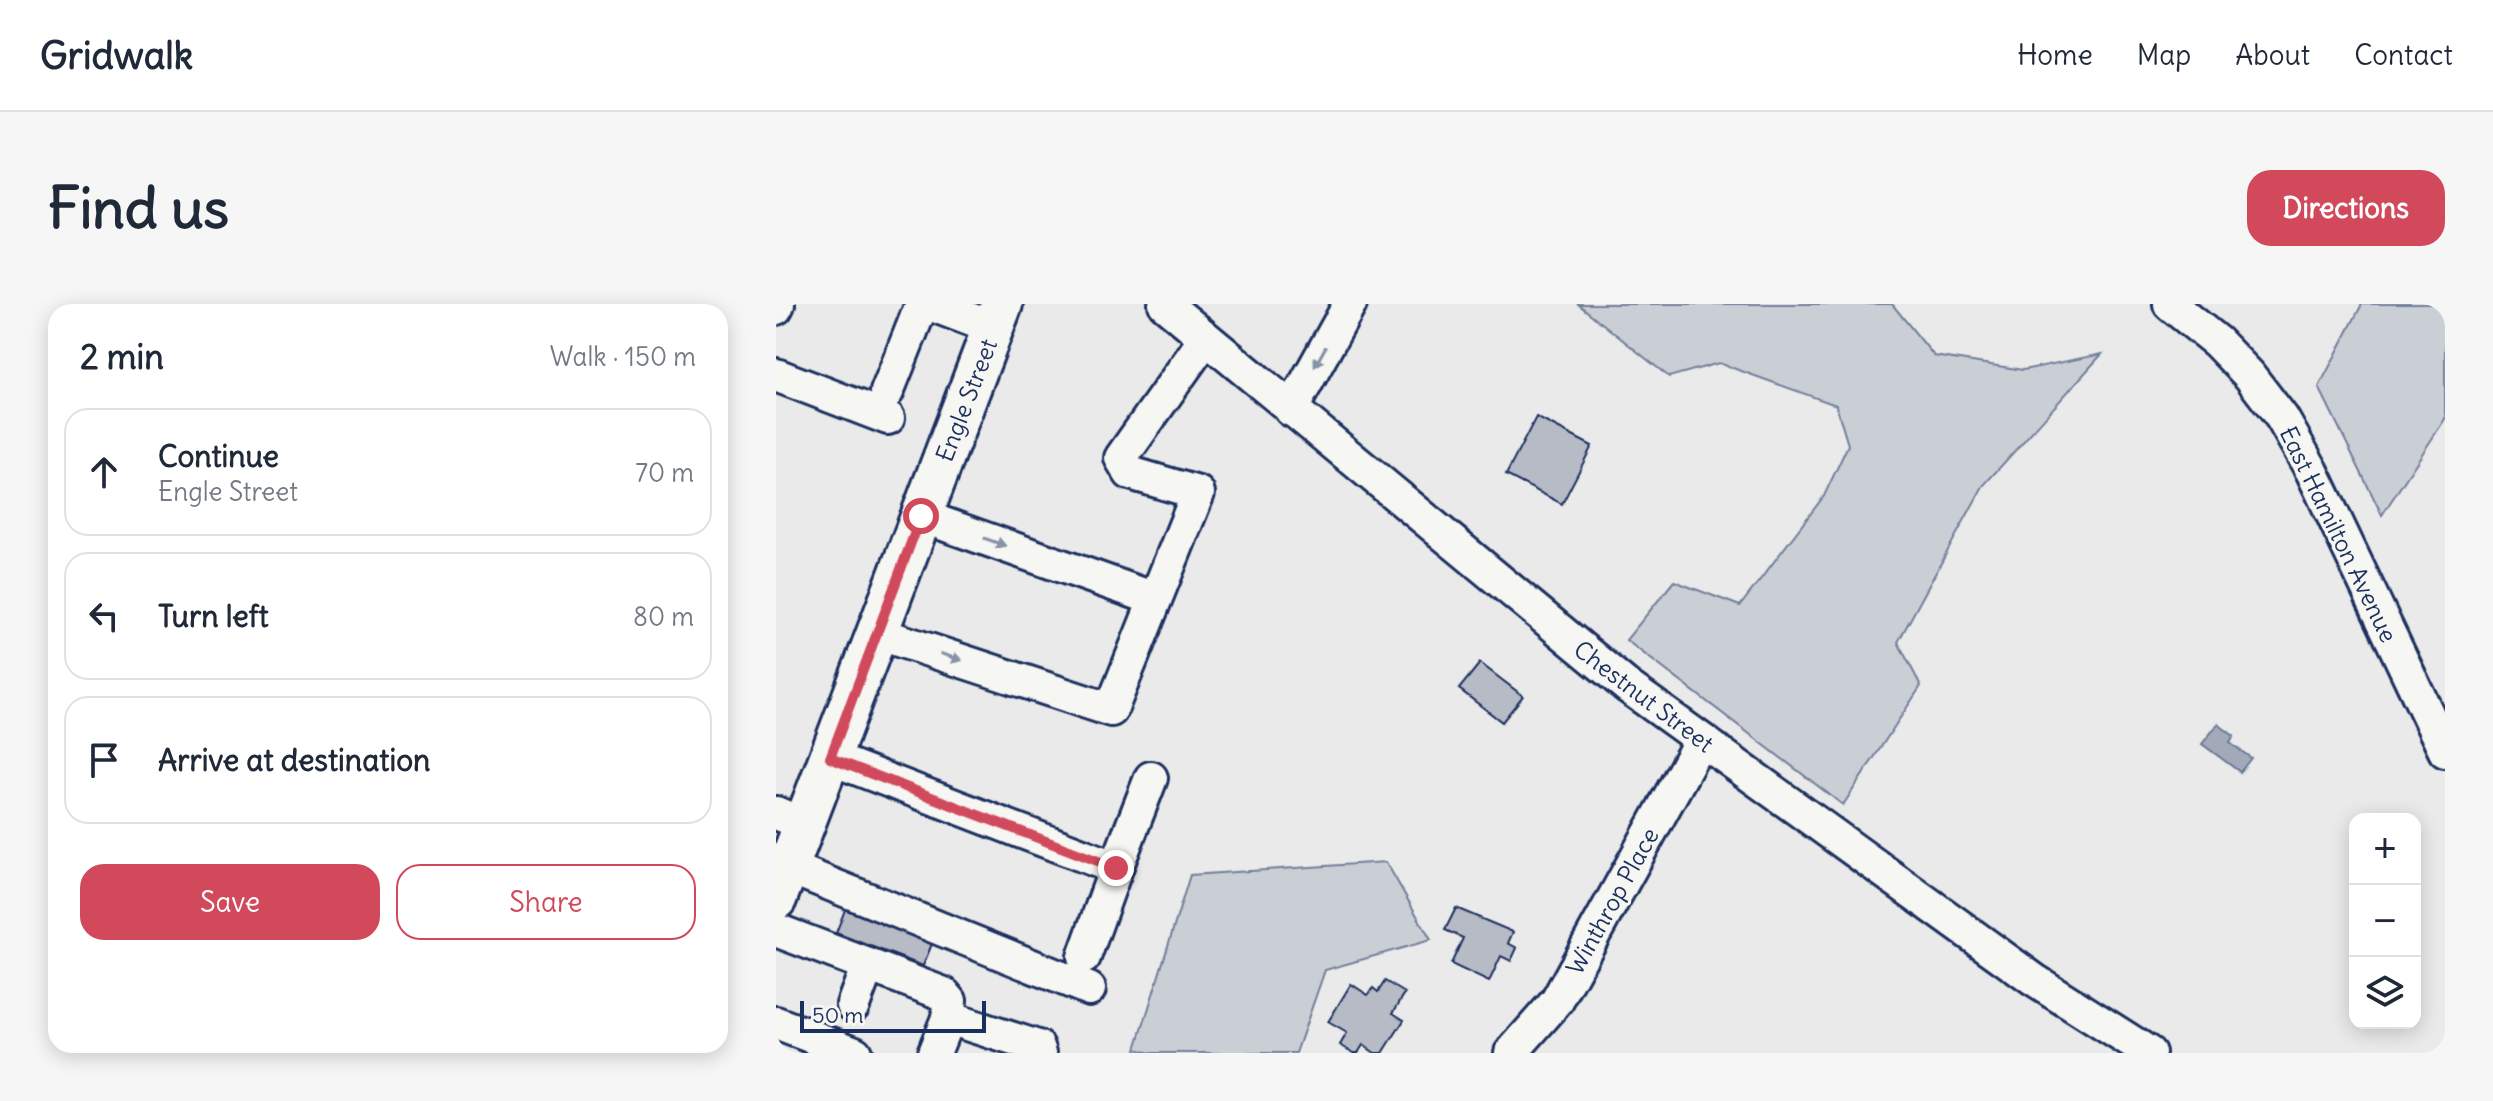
<!DOCTYPE html>
<html lang="en">
<head>
<meta charset="utf-8">
<style>
	body { margin:0; font-family:Delius,sans-serif; background:#f6f6f7; color:#1f2937 }
	.controls { position:absolute; right:24px; bottom:24px; display:grid; overflow:hidden; border-radius:16px; box-shadow:0 4px 20px #0003 }
	.controls button { width:72px; height:72px; display:grid; place-items:center; padding:0; border:0; border-bottom:2px solid #e0e1e3; background:#fff; color:#1f2937; font:40px sans-serif }
	.scale { position:absolute; left:24px; bottom:20px; width:186px; box-sizing:border-box; padding-left:8px; border:4px solid #1b2f5e; border-top:0; font-size:22px; line-height:28px; white-space:nowrap; color:#1b2f5e; -webkit-text-stroke:6px #f6f6f2; paint-order:stroke }
	.stop { position:absolute; width:24px; height:24px; margin:-18px; border:6px solid #d1495b; border-radius:50%; background:#fff }
	.stop.end { background:#d1495b; border-color:#fff; box-shadow:0 2px 8px #0008 }
	.list { margin:0; padding:0; list-style:none }
	h2 { display:flex; justify-content:space-between; align-items:center; height:104px; margin:0; padding:0 32px; font-size:34px }
	h2 small { font-size:26px; font-weight:400; color:#747a83 }
	.list li { display:grid; grid-template-columns:52px 1fr auto; gap:24px; align-items:center; box-sizing:border-box; height:128px; margin:0 16px 16px; padding:0 16px; border:2px solid #e0e1e3; border-radius:24px }
	.list b { display:block; font-size:30px; white-space:nowrap }
	.list p { margin:0; font-size:26px; white-space:nowrap; color:#747a83 }
	.list em { font-size:26px; font-style:normal; color:#747a83 }
	.actions { display:flex; gap:16px; padding:24px 32px }
	.actions a { flex:1; padding:18px 0; border:2px solid #d1495b; border-radius:24px; text-align:center; font-size:28px; color:#d1495b }
	.actions .main { background:#d1495b; color:#fff }
	.icon { flex:none; width:44px; height:44px; fill:none; stroke:currentColor; stroke-width:2; stroke-linecap:round; stroke-linejoin:round }
	.map { position:relative; flex:none; width:1669px; height:749px; overflow:hidden; border-radius:24px }
	header { display:flex; align-items:center; gap:48px; box-sizing:border-box; height:112px; padding:0 40px; background:#fff; border-bottom:2px solid #e0e1e3 }
	header strong { font-size:38px }
	nav { display:flex; gap:44px; margin-inline-start:auto; font-size:28px }
	.intro { display:flex; align-items:center; justify-content:space-between; box-sizing:border-box; height:192px; padding:0 48px }
	h1 { margin:0; font-size:56px }
	.button { padding:20px 36px; border-radius:24px; background:#d1495b; color:#fff; font-size:28px; font-weight:700 }
	main { display:flex; gap:48px; padding:0 48px }
	aside { flex:1; background:#fff; border-radius:24px; box-shadow:0 4px 20px #0003 }
	.map>svg:first-child { display:block }
</style>
</head>
<body>
<header>
<strong>Gridwalk</strong>
<nav><a>Home</a><a>Map</a><a>About</a><a>Contact</a></nav>
</header>
<div class="intro"><h1>Find us</h1><a class="button">Directions</a></div>
<main>
<aside>
<h2>2 min<small>Walk · 150 m</small></h2>
<ul class="list">
<li><svg class="icon" aria-label="ahead" viewBox="0 0 24 24"><path d="M12 20V5M6 11l6-6 6 6"/></svg><div><b>Continue</b><p>Engle Street</p></div><em>70 m</em></li>
<li><svg class="icon" aria-label="left" viewBox="0 0 24 24"><path d="M17 20v-9H6M10 6l-5 5 5 5"/></svg><div><b>Turn left</b></div><em>80 m</em></li>
<li><svg class="icon" aria-label="arrive" viewBox="0 0 24 24"><path d="M6 21V4h12l-3 4 3 4H6"/></svg><div><b>Arrive at destination</b></div></li>
</ul>
<div class="actions"><a class="main">Save</a><a>Share</a></div>
</aside>
<div class="map">
<svg width="1669" height="749" viewBox="0 0 1669 749">
	<rect width="100%" height="100%" fill="#e9eae9"/>
	<filter id="ink" filterUnits="userSpaceOnUse"><feTurbulence type="fractalNoise" baseFrequency=".0125" numOctaves="2"/><feDisplacementMap in="SourceGraphic" scale="16" xChannelSelector="R" yChannelSelector="G"/><feConvolveMatrix kernelMatrix="1 2 1 2 8 2 1 2 1" color-interpolation-filters="sRGB"/></filter>
	<g filter="url(#ink)">
		<g fill="#caced5" stroke="#727e9a" stroke-width="2">
			<path d="M802,0H1116L1158,52L1247,66L1326,50L1207,182L1122,338L1145,382L1067,501L850,336L898,277L964,302L1048,192L1072,141L1060,101L943,59L893,73Z"/>
			<path d="M1586,0H1669V115L1606,211L1543,83Z"/>
			<path d="M610,558L655,636L549,666L520,749H375L360,745L414,571Z"/>
		</g>
		<path fill="#a2aaba" stroke="#6c7995" stroke-width="2" d="M1442,420L1458,432L1454,439L1475,454L1464,468L1426,440Z"/>
		<g fill="#b6bbc6" stroke="#1b2f5e" stroke-width="2">
			<path d="M760,113L816,142L786,200L730,171Z"/>
			<path d="M704,359L747,392L726,418L683,385Z"/>
			<path d="M72,598L160,630L147,662L60,629Z"/>
			<path d="M680,604L737,628L732,639L741,644L735,657L725,652L713,678L675,660L687,634L669,626Z"/>
			<path d="M609,677L629,689L617,709L628,716L607,749H599L587,741L582,749H578L564,741L571,729L552,718L575,680L592,691L597,684L602,688Z"/>
		</g>
		<g fill="none" stroke-linecap="round" stroke-linejoin="round">
			<g stroke="#1b2f5e" stroke-width="38">
				<g id="minor">
					<path d="M154,0L217,24"/>
					<path d="M389,0L851,382L1258,676L1373,749"/>
					<path d="M1394,0L1441,38L1473,71L1506,114L1536,167L1669,447"/>
					<path d="M0,4L2,0"/>
					<path d="M0,71L112,114"/>
					<path d="M111,88L146,0"/>
					<path d="M515,106L574,0"/>
					<path d="M145,212L379,295"/>
					<path d="M101,329L335,406L422,189L354,169L345,154L429,35"/>
					<path d="M54,454L340,564L375,474"/>
					<path d="M0,509L29,520"/>
					<path d="M12,563L313,685"/>
					<path d="M0,626L168,690L174,697L172,714L158,749"/>
					<path d="M308,653L340,564"/>
					<path d="M77,701L92,661"/>
					<path d="M172,714L262,743L264,749"/>
					<path d="M0,719L79,749"/>
					<path d="M735,749L781,697L925,436"/>
				</g>
			</g>
			<g stroke="#1b2f5e" stroke-width="46">
				<path id="major" d="M0,595L226,0"/>
			</g>
			<use href="#minor" stroke="#f6f6f2" stroke-width="32"/>
			<use href="#major" stroke="#f6f6f2" stroke-width="40"/>
		</g>
		<defs><path id="oneway-solid" d="M-6-.8H1V-3.2L6.5 0L1 3.2V.8H-6Z" transform="scale(2)"/></defs>
		<g fill="#8892a8">
			<use href="#oneway-solid" transform="translate(544 53) rotate(119)"/>
			<use href="#oneway-solid" transform="translate(219 238) rotate(20)"/>
			<use href="#oneway-solid" transform="translate(175 353) rotate(18)"/>
		</g>
	</g>
	<g fill="none" stroke-linecap="round" stroke-linejoin="round" filter="url(#ink)">
		<path stroke="#d1495b" stroke-width="10" d="M145,212L54,454L340,564"/>
	</g>
	<g text-anchor="middle" dominant-baseline="central" stroke-width="6" stroke-linejoin="round" paint-order="stroke">
		<g font-size="24" fill="#1b2f5e" stroke="#f6f6f2">
			<text transform="translate(190 96) rotate(-69)">Engle Street</text>
			<text transform="translate(1563 230) rotate(64)">East Hamilton Avenue</text>
			<text transform="translate(868 392) rotate(37)">Chestnut Street</text>
			<text transform="translate(836 597) rotate(-61)">Winthrop Place</text>
		</g>
	</g>
</svg>
<div class="controls">
<button>+</button>
<button>−</button>
<button><svg class="icon" aria-label="layers" viewBox="0 0 24 24"><path d="M12 4l9 5-9 5-9-5zM3 14l9 5 9-5"/></svg></button>
</div>
<div class="scale">50 m</div>
<div class="stop" style="left:145px;top:212px"></div>
<div class="stop end" style="left:340px;top:564px"></div>
</div>
</main>
</body>
</html>
